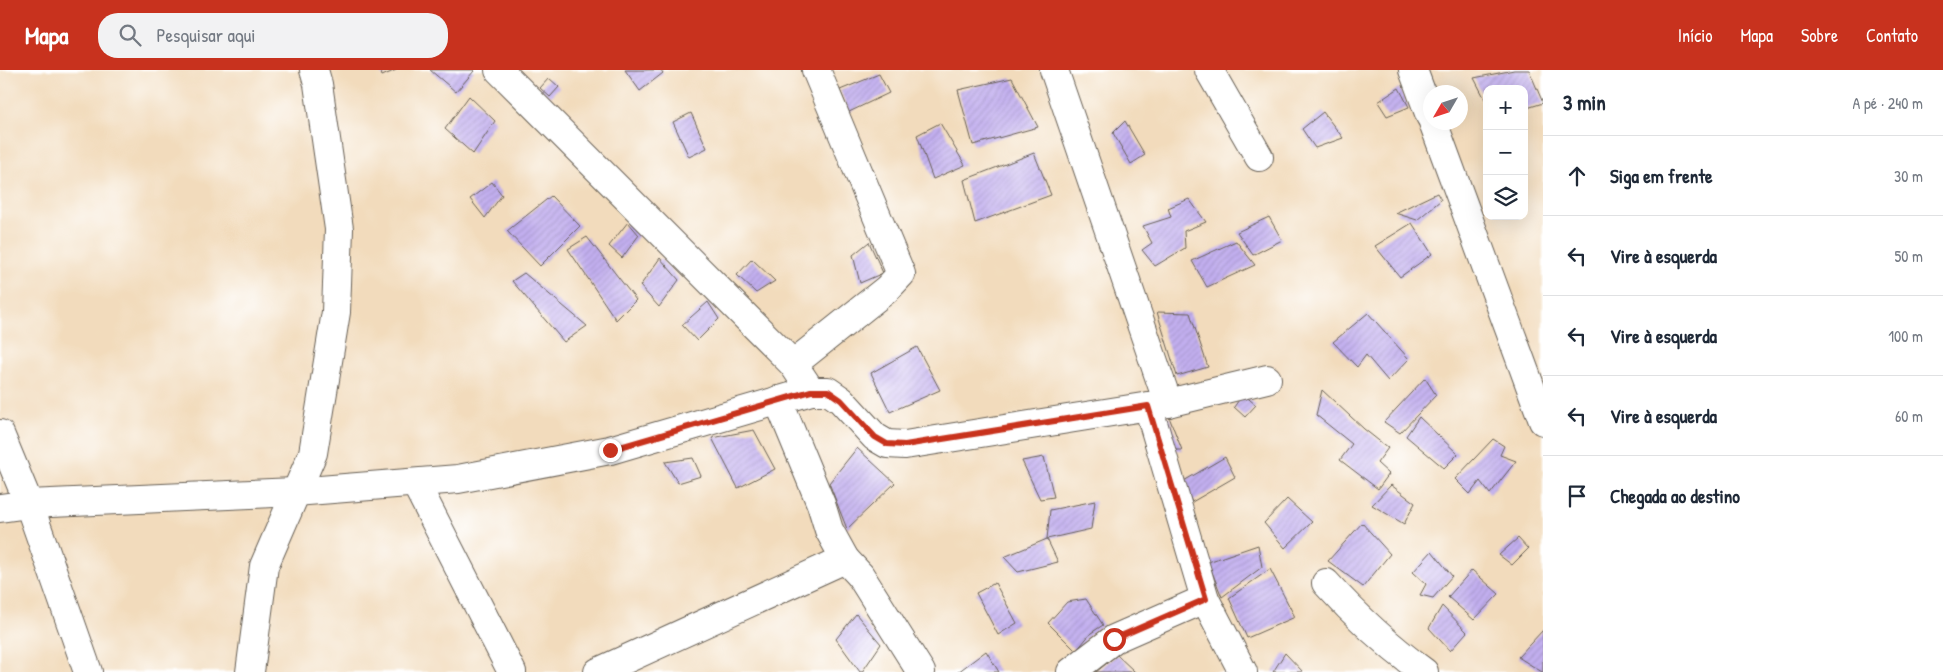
<!DOCTYPE html>
<html lang="pt">
<head>
<meta charset="utf-8">
<style>
	body { margin:0; font-family:"Patrick Hand",sans-serif; background:#f2f2f3; color:#1f2937 }
	.controls { position:absolute; right:15px; top:15px; display:grid; overflow:hidden; border-radius:10px; box-shadow:0 5px 20px #0002 }
	.controls button { width:45px; height:45px; display:grid; place-items:center; padding:0; border:0; border-bottom:1px solid #e0e1e3; background:#fff; color:#1f2937; font:25px sans-serif }
	.compass { position:absolute; left:1423px; top:15px; width:45px; height:45px; border-radius:50%; background:#fff; box-shadow:0 5px 20px #0002; rotate:231deg }
	.stop { position:absolute; width:15px; height:15px; margin:-11px; border:4px solid #c8321e; border-radius:50%; background:#fff }
	.stop.end { background:#c8321e; border-color:#fff; box-shadow:0 1px 5px #0008 }
	.list { margin:0; padding:0; list-style:none }
	h2 { display:flex; justify-content:space-between; align-items:center; height:65px; margin:0; padding:0 20px; font-size:21px }
	h2 small { font-size:16px; font-weight:400; color:#747a83 }
	.list li { display:grid; grid-template-columns:32px 1fr auto; gap:15px; align-items:center; box-sizing:border-box; height:80px; padding:0 20px; border-top:1px solid #e0e1e3 }
	.list b { display:block; font-size:19px; white-space:nowrap }
	.list em { font-size:16px; font-style:normal; color:#747a83 }
	.icon { flex:none; width:28px; height:28px; fill:none; stroke:currentColor; stroke-width:2; stroke-linecap:round; stroke-linejoin:round }
	.map { position:relative; flex:none; width:1543px; height:602px; overflow:hidden }
	header { display:flex; align-items:center; gap:30px; box-sizing:border-box; height:70px; padding:0 25px; background:#c8321e; color:#fff }
	header strong { font-size:24px }
	nav { display:flex; gap:28px; margin-inline-start:auto; font-size:18px }
	.search { width:350px; height:45px; background:#f2f2f3; display:flex; align-items:center; gap:12px; box-sizing:border-box; padding:0 18px; border-radius:20px; color:#747a83; font-size:19px }
	main { display:flex }
	aside { flex:1; background:#fff }
	.map>svg:first-child { display:block }
</style>
</head>
<body>
<header>
<strong>Mapa</strong>
<div class="search"><svg class="icon" aria-label="search" viewBox="0 0 24 24"><circle cx="10" cy="10" r="6"/><path d="M15 15l6 6"/></svg>Pesquisar aqui</div>
<nav><a>Início</a><a>Mapa</a><a>Sobre</a><a>Contato</a></nav>
</header>
<main>
<div class="map">
<svg width="1543" height="602" viewBox="0 0 1543 602">
	<defs>
		<pattern id="building-hatch" width="6" height="6" patternUnits="userSpaceOnUse" patternTransform="scale(1.25)"><rect width="6" height="6" fill="#c2afef"/><path d="M-1 1l2-2M0 6l6-6M5 7l2-2" fill="none" stroke="#a696cc"/></pattern>
	</defs>
	<rect width="100%" height="100%" fill="#fff"/>
	<filter id="ink" filterUnits="userSpaceOnUse"><feTurbulence type="fractalNoise" baseFrequency=".02" numOctaves="2"/><feDisplacementMap in="SourceGraphic" scale="10" xChannelSelector="R" yChannelSelector="G"/><feConvolveMatrix kernelMatrix="1 2 1 2 8 2 1 2 1" color-interpolation-filters="sRGB"/></filter>
	<filter id="wash" filterUnits="userSpaceOnUse"><feTurbulence type="fractalNoise" baseFrequency=".0096" numOctaves="4" result="noise"/><feDisplacementMap in="SourceGraphic" scale="20" xChannelSelector="R" yChannelSelector="G"/><feGaussianBlur stdDeviation="1.12" result="paint"/><feColorMatrix in="noise" values="0 0 0 0 0 0 0 0 0 0 0 0 0 0 0 0 0 1.4 0 .05"/><feComposite in="paint" operator="in"/></filter>
	<g filter="url(#wash)">
		<rect width="100%" height="100%" fill="#f2dbbc"/>
		<g id="blocks">
			<g fill="url(#building-hatch)">
				<path d="M380,0H396L382,6Z"/>
				<path d="M430,0H473L474,1L456,22Z"/>
				<path d="M625,0H661L663,3L640,21Z"/>
				<path d="M1514,0H1529L1543,33L1524,39V19H1487V33L1474,8Z"/>
				<path d="M879,4L889,23L849,42L840,20Z"/>
				<path d="M549,8L559,17L550,27L540,18Z"/>
				<path d="M1012,8L1038,57L973,75L958,20Z"/>
				<path d="M1399,18L1409,37L1387,46L1378,32Z"/>
				<path d="M469,26L495,51L473,84L445,59Z"/>
				<path d="M1323,42L1343,68L1315,78L1302,59Z"/>
				<path d="M691,43L707,78L689,87L673,52Z"/>
				<path d="M1125,51L1145,85L1131,94L1113,63Z"/>
				<path d="M940,53L965,95L933,109L917,65Z"/>
				<path d="M1034,83L1051,125L975,153L964,110Z"/>
				<path d="M492,112L502,125L485,148L470,129Z"/>
				<path d="M1437,123L1441,130L1417,150L1395,143Z"/>
				<path d="M551,126L580,156L540,196L507,161Z"/>
				<path d="M1189,129L1206,152L1184,161L1185,178L1155,196L1142,180L1152,173L1143,156L1171,147L1168,138Z"/>
				<path d="M1269,147L1282,170L1253,185L1237,162Z"/>
				<path d="M628,152L639,165L622,188L609,176Z"/>
				<path d="M1412,153L1432,184L1400,207L1375,176Z"/>
				<path d="M587,167L636,230L616,250L568,179Z"/>
				<path d="M1236,171L1255,195L1207,217L1192,191Z"/>
				<path d="M869,172L883,203L860,213L853,185Z"/>
				<path d="M660,188L679,210L659,237L640,216Z"/>
				<path d="M752,189L775,211L756,223L737,205Z"/>
				<path d="M524,203L587,256L564,272L512,211Z"/>
				<path d="M708,232L719,249L697,271L682,255Z"/>
				<path d="M1157,242L1190,243L1208,297L1177,306Z"/>
				<path d="M1368,243L1409,289L1388,311L1366,285L1357,297L1333,272Z"/>
				<path d="M917,277L940,320L890,342L871,303Z"/>
				<path d="M1425,308L1436,325L1400,363L1384,352Z"/>
				<path d="M1322,320L1364,359L1388,378L1377,393L1389,404L1378,419L1340,390L1352,374L1316,345Z"/>
				<path d="M1243,324L1256,335L1245,347L1234,337Z"/>
				<path d="M1158,346L1169,347L1182,380H1169Z"/>
				<path d="M1419,347L1458,384L1444,398L1406,366Z"/>
				<path d="M754,360L775,399L738,418L712,368Z"/>
				<path d="M1493,369L1504,376L1500,385L1516,391L1490,424L1480,411L1470,424L1455,409Z"/>
				<path d="M857,378L895,413L847,459L829,413Z"/>
				<path d="M1044,387L1054,427L1040,429L1022,391Z"/>
				<path d="M1225,387L1235,407L1192,432L1182,412Z"/>
				<path d="M693,388L701,406L678,413L665,392Z"/>
				<path d="M1391,415L1415,433L1404,454L1372,435Z"/>
				<path d="M1287,429L1312,452L1285,478L1264,453Z"/>
				<path d="M1095,431L1091,459L1047,469L1050,440Z"/>
				<path d="M1362,453L1390,484L1363,517L1328,491Z"/>
				<path d="M1518,468L1528,479L1512,495L1499,485Z"/>
				<path d="M1047,469L1058,492L1018,502L1004,487Z"/>
				<path d="M1258,475L1262,497L1222,527L1208,492Z"/>
				<path d="M1432,481L1452,506L1433,528L1420,525L1426,514L1413,502Z"/>
				<path d="M1270,499L1295,547L1247,568L1229,528Z"/>
				<path d="M1472,500L1499,524L1474,550L1448,527Z"/>
				<path d="M995,513L1017,553L998,565L976,523Z"/>
				<path d="M1086,529L1103,555L1091,563L1076,581L1048,553L1067,532Z"/>
				<path d="M1442,536L1467,562L1450,581L1429,558Z"/>
				<path d="M856,544L881,574L862,602H860L836,569Z"/>
				<path d="M1543,560V602H1542L1518,587Z"/>
				<path d="M986,581L999,602H958Z"/>
				<path d="M1285,583L1303,602H1273Z"/>
				<path d="M1117,585L1135,602H1096Z"/>
			</g>
		</g>
	</g>
	<g filter="url(#ink)">
		<use href="#blocks" fill-opacity="0" stroke="#675f54" stroke-width="1"/>
		<g fill="none" stroke-linecap="round" stroke-linejoin="round">
			<g stroke="#675f54" stroke-width="30">
				<g id="street">
					<path d="M499,0L793,294L811,321"/>
					<path d="M1054,0L1168,333"/>
					<path d="M1209,0L1259,87"/>
					<path d="M1413,0L1430,46"/>
					<path d="M1433,52L1543,351"/>
					<path d="M793,294L887,219L901,204L816,0"/>
					<path d="M778,330L821,434L829,460L845,489L860,505L921,602"/>
					<path d="M1148,336L1205,529L1243,602"/>
					<path d="M0,364L29,434L88,602"/>
					<path d="M416,414L512,602"/>
					<path d="M0,438L29,434L295,422L458,409L610,380L811,321H828L841,330L875,367L887,374L905,375L1168,333L1267,309"/>
					<path d="M1326,513C1356,546 1388,576 1424,602"/>
					<path d="M250,602L264,496L313,383L336,242L339,159L318,14L314,0"/>
					<path d="M598,602L845,489"/>
					<path d="M1071,602L1114,569L1205,529"/>
				</g>
			</g>
			<use href="#street" stroke="#fff" stroke-width="28"/>
		</g>
	</g>
	<g fill="none" stroke-linecap="round" stroke-linejoin="round" filter="url(#ink)">
		<path stroke="#c8321e" stroke-width="6" d="M610,380L811,321H828L841,330L875,367L887,374L905,375L1148,336L1206,529L1114,569"/>
	</g>
</svg>
<div class="controls">
<button>+</button>
<button>−</button>
<button><svg class="icon" aria-label="layers" viewBox="0 0 24 24"><path d="M12 4l9 5-9 5-9-5zM3 14l9 5 9-5"/></svg></button>
</div>
<svg class="compass" viewBox="-18 -18 36 36"><path d="M0-13l5 13h-10z" fill="#e53935"/><path d="M0 13l5-13h-10z" fill="#747a83"/></svg>
<div class="stop" style="left:1114px;top:569px"></div>
<div class="stop end" style="left:610px;top:380px"></div>
</div>
<aside>
<h2>3 min<small>A pé · 240 m</small></h2>
<ul class="list">
<li><svg class="icon" aria-label="ahead" viewBox="0 0 24 24"><path d="M12 20V5M6 11l6-6 6 6"/></svg><div><b>Siga em frente</b></div><em>30 m</em></li>
<li><svg class="icon" aria-label="left" viewBox="0 0 24 24"><path d="M17 20v-9H6M10 6l-5 5 5 5"/></svg><div><b>Vire à esquerda</b></div><em>50 m</em></li>
<li><svg class="icon" aria-label="left" viewBox="0 0 24 24"><path d="M17 20v-9H6M10 6l-5 5 5 5"/></svg><div><b>Vire à esquerda</b></div><em>100 m</em></li>
<li><svg class="icon" aria-label="left" viewBox="0 0 24 24"><path d="M17 20v-9H6M10 6l-5 5 5 5"/></svg><div><b>Vire à esquerda</b></div><em>60 m</em></li>
<li><svg class="icon" aria-label="arrive" viewBox="0 0 24 24"><path d="M6 21V4h12l-3 4 3 4H6"/></svg><div><b>Chegada ao destino</b></div></li>
</ul>
</aside>
</main>
</body>
</html>
